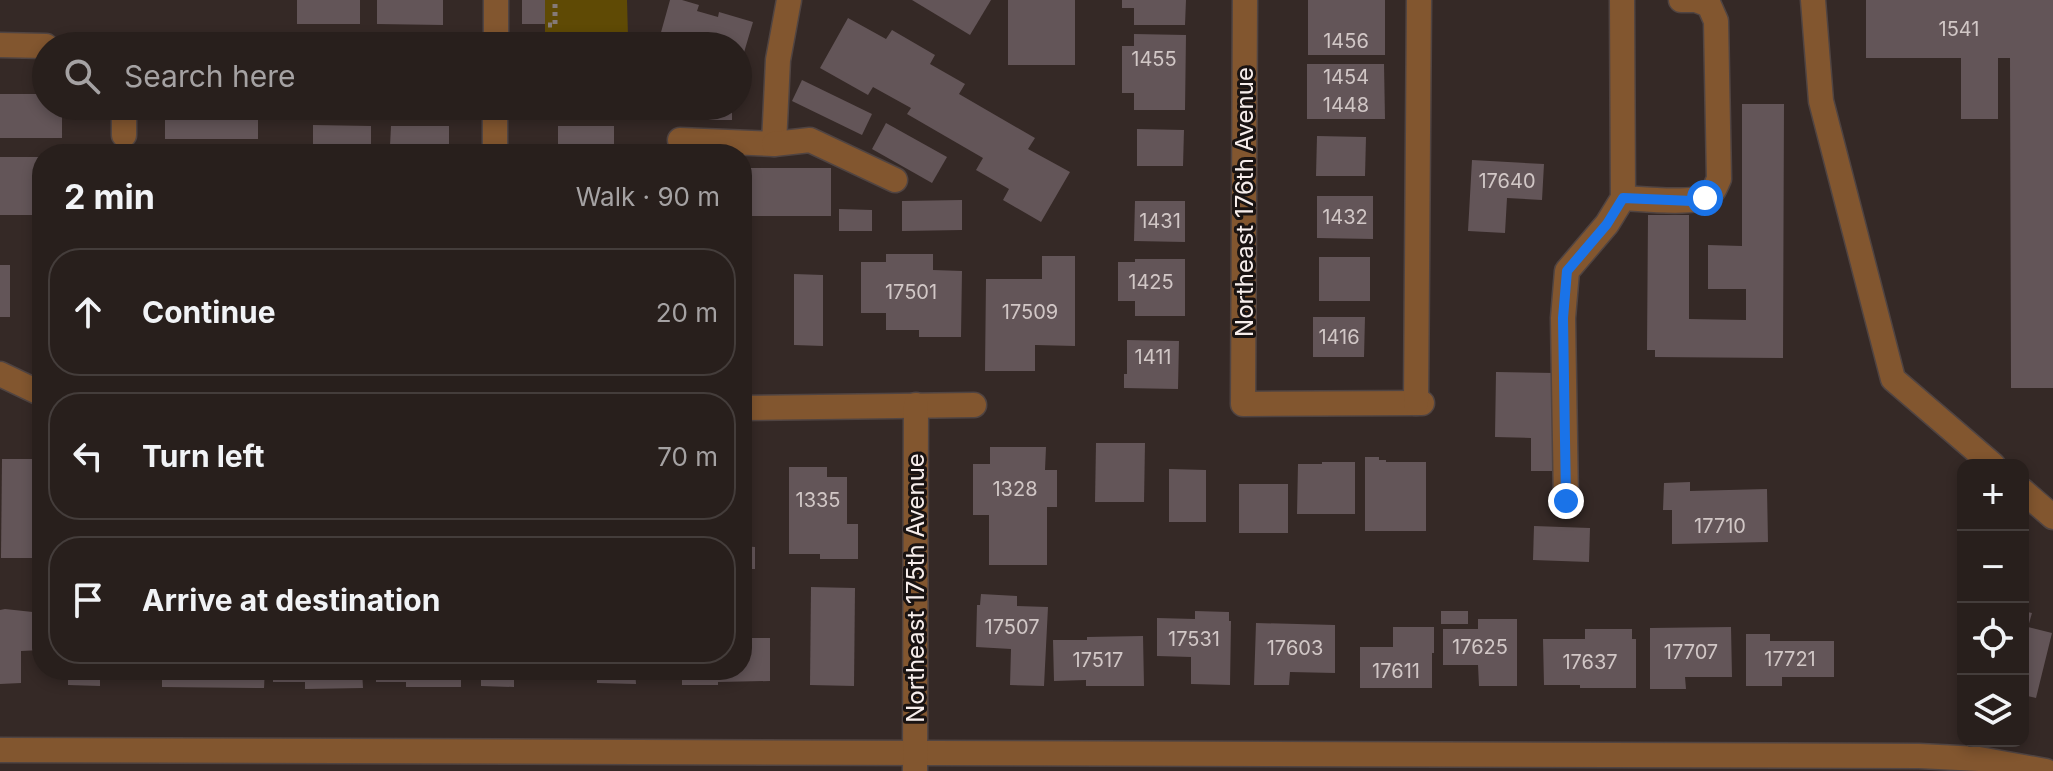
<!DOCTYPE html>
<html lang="en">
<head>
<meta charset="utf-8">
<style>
	body { margin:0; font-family:Inter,sans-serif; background:#302725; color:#f1f3f6 }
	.controls { position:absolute; right:24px; bottom:24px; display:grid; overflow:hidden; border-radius:16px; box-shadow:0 4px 12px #0003 }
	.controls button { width:72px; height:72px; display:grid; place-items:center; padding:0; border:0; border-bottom:2px solid #443d3b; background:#281f1c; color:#f1f3f6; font:40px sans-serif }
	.stop { position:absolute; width:24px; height:24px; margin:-18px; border:6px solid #1a73e8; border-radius:50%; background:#fff }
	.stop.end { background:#1a73e8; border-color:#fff; box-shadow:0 2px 8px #0008 }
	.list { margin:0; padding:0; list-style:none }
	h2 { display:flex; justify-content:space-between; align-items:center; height:104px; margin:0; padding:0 32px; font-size:34px }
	h2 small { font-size:26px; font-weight:400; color:#a5a2a3 }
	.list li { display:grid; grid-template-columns:52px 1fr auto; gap:24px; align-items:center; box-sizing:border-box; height:128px; margin:0 16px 16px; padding:0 16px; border:2px solid #443d3b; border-radius:32px }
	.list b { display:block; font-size:30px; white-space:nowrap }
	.list em { font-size:26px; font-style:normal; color:#a5a2a3 }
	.icon { flex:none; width:44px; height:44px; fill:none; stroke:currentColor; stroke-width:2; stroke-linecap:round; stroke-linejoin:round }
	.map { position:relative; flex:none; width:2053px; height:771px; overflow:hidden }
	.search { position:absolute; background:#281f1c; box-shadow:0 4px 12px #0003; left:32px; top:32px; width:720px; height:88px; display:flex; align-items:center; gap:20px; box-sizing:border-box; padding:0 28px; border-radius:44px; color:#a5a2a3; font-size:30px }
	.panel { position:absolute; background:#281f1c; box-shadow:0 4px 12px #0003; left:32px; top:144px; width:720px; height:536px; border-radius:32px }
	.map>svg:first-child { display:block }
</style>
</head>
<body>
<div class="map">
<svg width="2053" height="771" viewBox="0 0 2053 771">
	<rect width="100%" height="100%" fill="#352926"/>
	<path fill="#5f4a05" d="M545,0H627L628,37L545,36Z"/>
	<g fill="#635558">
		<rect x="297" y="0" width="63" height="24"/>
		<path d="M377,0H443V25L377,24Z"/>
		<rect x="522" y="0" width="23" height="24"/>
		<path d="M670,0H682L699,5L697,11L718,17L719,12L753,22L740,66H738V46H670L658,43Z"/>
		<path d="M912,0H991L970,35Z"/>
		<rect x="1008" y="0" width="67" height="65"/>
		<path d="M1122,0H1186L1185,25H1134V8H1122Z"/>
		<rect x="1308" y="0" width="77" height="55"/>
		<path d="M1866,0H2053V388H2011L2010,58H1998V119H1961V58H1866Z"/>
		<path d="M848,18L886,39L892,30L935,55L930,64L965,84L959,94L1035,138L1028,149L1070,172L1041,222L1003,200L1009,189L976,170L983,158L907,114L911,108L873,87L868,95L820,68Z"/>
		<rect x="524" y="33" width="21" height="13"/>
		<path d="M1134,34L1186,35L1185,110H1134V93H1122V46H1134Z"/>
		<rect x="565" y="42" width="64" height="4"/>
		<path d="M1307,64H1384L1385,119H1307Z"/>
		<path d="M802,80L872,114L862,135L792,101Z"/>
		<path d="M0,94H46V106H62V138H0Z"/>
		<path d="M1742,104H1784L1783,358L1655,357V350H1647L1648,215H1689V319L1746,320V289H1708V245L1742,246Z"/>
		<rect x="165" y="106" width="93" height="33"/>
		<rect x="379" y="106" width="64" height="4"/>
		<rect x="646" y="106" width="86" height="14"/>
		<path d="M886,123L947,157L932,183L872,149Z"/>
		<path d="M313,125L371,126V149L313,148Z"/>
		<path d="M391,126H449V146H390Z"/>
		<rect x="558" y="126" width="56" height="21"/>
		<path d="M1137,129L1184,130L1183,166H1137Z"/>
		<path d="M1317,136L1366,137L1365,176H1316Z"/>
		<rect x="0" y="157" width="42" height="58"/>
		<path d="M1472,160L1544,164L1542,200L1507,198L1505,233L1468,231Z"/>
		<rect x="745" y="168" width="86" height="48"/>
		<path d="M1317,196H1373V239L1317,238Z"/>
		<path d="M962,200V230L902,231V201Z"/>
		<path d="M1135,201H1185V242L1134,241Z"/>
		<path d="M839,209L872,210V231H839Z"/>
		<path d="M886,254H933V270L962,271L961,337H919V330H886V313H861V262H886Z"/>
		<path d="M1042,256H1075V346L1035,345V371H985L986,279H1042Z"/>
		<rect x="1319" y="257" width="51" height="44"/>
		<path d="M1135,259H1185V316H1135V301H1118V262H1135Z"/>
		<rect x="0" y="265" width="10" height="52"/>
		<rect x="742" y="268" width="10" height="90"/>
		<path d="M794,274L823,275V346L794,345Z"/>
		<rect x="32" y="280" width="10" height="51"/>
		<path d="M1313,317H1365L1364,357H1313Z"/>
		<path d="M1127,340L1179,341L1178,389L1124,388V374H1127Z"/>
		<path d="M1496,372L1555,373L1554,471H1531V438L1495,437Z"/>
		<path d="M1096,443H1145L1144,502H1095Z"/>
		<path d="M990,447H1046L1045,470H1057V507H1047V565H989V515H973V464H990Z"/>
		<path d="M1365,457H1379V460H1386V462H1426V531H1365Z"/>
		<path d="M2,459H42V558H1Z"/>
		<path d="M1322,462H1355V514H1297L1298,464H1322Z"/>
		<path d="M789,467H827V477H847V524H858V559H820V554H789Z"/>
		<path d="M1169,469L1206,470V522H1169Z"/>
		<path d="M1690,482V491L1767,489L1768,542L1672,544V510H1663L1664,483Z"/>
		<rect x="1239" y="484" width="49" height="49"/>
		<path d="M1534,526L1590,528L1589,562L1533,560Z"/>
		<path d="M742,546L755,547V569H742Z"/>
		<path d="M811,587L855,588L854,686L810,685Z"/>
		<path d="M981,594L1017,596V606L1048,607L1044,686L1010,685L1011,649L976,647L977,605H980Z"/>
		<path d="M5,609L42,613V650L21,651V683L0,684V610Z"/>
		<path d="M1195,611L1229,612V621H1231L1230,685L1191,684V657L1157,656V618L1195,619Z"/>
		<rect x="1441" y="611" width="27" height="13"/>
		<path d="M2023,611L2032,613L2028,627L2052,633L2036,698L2023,695Z"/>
		<path d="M1478,619H1517V686H1479L1478,665H1443V629H1478Z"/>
		<path d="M1256,623L1335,625V673L1290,672L1289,685H1254Z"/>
		<path d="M1393,627H1434V653H1432V688H1360V647H1393Z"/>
		<path d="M1731,627L1732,677H1685L1686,689H1650V628Z"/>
		<path d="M1585,629H1632V639H1636V688H1580V685H1544L1543,639H1585Z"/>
		<path d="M1746,634H1770V641H1834V677H1782V686H1746Z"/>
		<path d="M1143,636L1144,686H1086V680L1054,681L1053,640H1087V637Z"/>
		<path d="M742,638H770V681L718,682V685H682V670H742Z"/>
		<path d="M68,670H100V686L68,685Z"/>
		<path d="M162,670H265L264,688L162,687Z"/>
		<path d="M273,670H362L363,688L305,689V682H273Z"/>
		<path d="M376,670H461V687H406V682H376Z"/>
		<path d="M481,670H514V687L481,686Z"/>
		<path d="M597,670H635L636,684L597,683Z"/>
	</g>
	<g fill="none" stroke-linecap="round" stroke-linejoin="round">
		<g stroke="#504442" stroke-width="27">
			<g id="minor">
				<path d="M1245,0L1243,404L1422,403"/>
				<path d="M1813,0L1821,101L1893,379L1993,465"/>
				<path d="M0,45L46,46"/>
				<path d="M496,46V0"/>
				<path d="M124,106V135"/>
				<path d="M680,140L774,144L778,60L789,0"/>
				<path d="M774,144L810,140L895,180"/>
				<path d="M495,154V106"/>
				<path d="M1623,198C1642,199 1694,205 1709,195C1714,192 1716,185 1719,179L1716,21L1709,5L1696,0H1681"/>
				<path d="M0,374L42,394"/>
				<path d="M1416,403L1419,0"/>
				<path d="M742,408L974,405"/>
				<path d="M2023,491L2053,517"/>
				<path d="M1566,501L1563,318L1567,271L1607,224L1623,198L1622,0"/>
				<path d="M0,750L1919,756L1979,759L2046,771"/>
				<path d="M915,771L916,405"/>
			</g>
		</g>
		<path stroke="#857a78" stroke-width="5" stroke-dasharray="4 4" stroke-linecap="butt" d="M548,25H555V0"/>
		<use href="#minor" stroke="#82562f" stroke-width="24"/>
	</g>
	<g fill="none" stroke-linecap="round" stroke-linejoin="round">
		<path stroke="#1a73e8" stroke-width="10" d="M1566,501L1563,318L1567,271L1607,224L1623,198L1692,201L1705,198"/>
	</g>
	<g text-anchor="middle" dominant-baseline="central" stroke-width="6" stroke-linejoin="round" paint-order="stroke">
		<g font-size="20" fill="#d1c7c6">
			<text x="1959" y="29">1541</text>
			<text x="1346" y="41">1456</text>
			<text x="1154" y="59">1455</text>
			<text x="1346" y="77">1454</text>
			<text x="1346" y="105">1448</text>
			<text x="1507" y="181">17640</text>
			<text x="1345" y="217">1432</text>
			<text x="1160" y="221">1431</text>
			<text x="1151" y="282">1425</text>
			<text x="911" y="292">17501</text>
			<text x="1030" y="312">17509</text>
			<text x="1339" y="337">1416</text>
			<text x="1153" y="357">1411</text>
			<text x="1015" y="489">1328</text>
			<text x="818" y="500">1335</text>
			<text x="1720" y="526">17710</text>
			<text x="1012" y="627">17507</text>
			<text x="1194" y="639">17531</text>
			<text x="1480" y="647">17625</text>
			<text x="1295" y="648">17603</text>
			<text x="1691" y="652">17707</text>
			<text x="1790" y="659">17721</text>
			<text x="1098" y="660">17517</text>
			<text x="1590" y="662">17637</text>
			<text x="1396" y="671">17611</text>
		</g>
		<g font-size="24" fill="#f6edeb" stroke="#191312">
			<text transform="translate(1244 202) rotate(-90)">Northeast 176th Avenue</text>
			<text transform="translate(915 588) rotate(-90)">Northeast 175th Avenue</text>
		</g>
	</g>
</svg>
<div class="controls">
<button>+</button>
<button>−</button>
<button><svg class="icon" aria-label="locate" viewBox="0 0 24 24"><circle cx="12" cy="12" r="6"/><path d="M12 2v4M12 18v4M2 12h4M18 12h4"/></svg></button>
<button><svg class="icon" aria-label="layers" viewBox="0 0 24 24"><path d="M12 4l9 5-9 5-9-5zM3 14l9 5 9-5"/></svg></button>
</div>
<div class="stop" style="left:1705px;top:198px"></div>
<div class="stop end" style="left:1566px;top:501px"></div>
<div class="search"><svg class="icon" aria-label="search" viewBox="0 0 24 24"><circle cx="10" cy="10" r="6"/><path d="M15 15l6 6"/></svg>Search here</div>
<section class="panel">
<h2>2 min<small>Walk · 90 m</small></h2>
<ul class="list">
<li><svg class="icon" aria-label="ahead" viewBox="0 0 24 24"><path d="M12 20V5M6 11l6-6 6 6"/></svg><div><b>Continue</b></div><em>20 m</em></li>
<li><svg class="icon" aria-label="left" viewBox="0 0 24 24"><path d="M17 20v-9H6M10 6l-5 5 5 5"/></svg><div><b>Turn left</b></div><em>70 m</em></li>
<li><svg class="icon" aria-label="arrive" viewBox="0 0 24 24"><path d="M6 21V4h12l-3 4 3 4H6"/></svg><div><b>Arrive at destination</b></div></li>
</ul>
</section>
</div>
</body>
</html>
